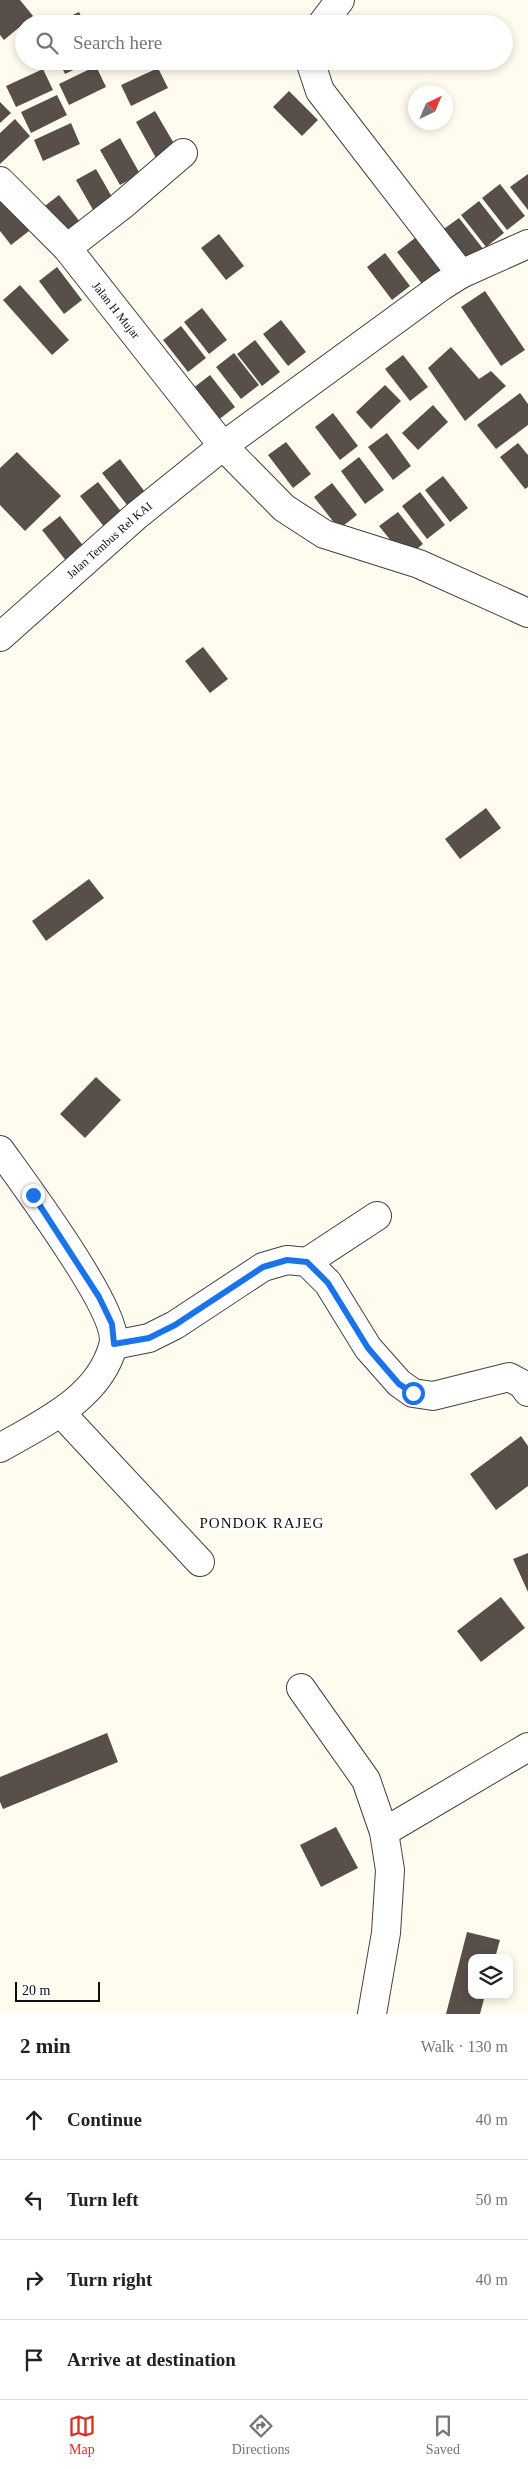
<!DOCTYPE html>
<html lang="en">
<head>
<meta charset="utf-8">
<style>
	body { margin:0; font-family:"Times New Roman",serif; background:#f6f6f6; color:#222 }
	.controls { position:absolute; right:15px; bottom:15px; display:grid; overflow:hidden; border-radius:10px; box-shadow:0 2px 8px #0003 }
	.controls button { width:45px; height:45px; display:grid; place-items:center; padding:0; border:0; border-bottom:1px solid #e0e0e0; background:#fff; color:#222; font:25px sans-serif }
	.compass { position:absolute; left:408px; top:85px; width:45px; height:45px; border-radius:50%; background:#fff; box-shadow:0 2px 8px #0003; rotate:44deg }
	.scale { position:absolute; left:15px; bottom:12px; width:85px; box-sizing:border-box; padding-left:5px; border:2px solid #0e0e0e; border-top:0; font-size:14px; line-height:18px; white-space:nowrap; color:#0e0e0e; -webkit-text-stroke:4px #fff; paint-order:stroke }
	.stop { position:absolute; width:15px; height:15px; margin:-11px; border:4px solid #1a73e8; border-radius:50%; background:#fff }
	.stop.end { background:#1a73e8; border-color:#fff; box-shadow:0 1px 5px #0008 }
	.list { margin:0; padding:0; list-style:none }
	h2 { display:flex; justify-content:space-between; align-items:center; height:65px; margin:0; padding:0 20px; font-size:21px }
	h2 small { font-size:16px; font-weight:400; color:#767676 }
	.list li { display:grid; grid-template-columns:32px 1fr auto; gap:15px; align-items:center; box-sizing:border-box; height:80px; padding:0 20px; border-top:1px solid #e0e0e0 }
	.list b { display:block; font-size:19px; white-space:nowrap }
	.list em { font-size:16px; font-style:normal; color:#767676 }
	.icon { flex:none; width:28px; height:28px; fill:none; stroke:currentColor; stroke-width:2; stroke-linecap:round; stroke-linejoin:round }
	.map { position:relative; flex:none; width:528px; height:2014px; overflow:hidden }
	.search { position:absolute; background:#fff; box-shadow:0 2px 8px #0003; left:15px; right:15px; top:15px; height:55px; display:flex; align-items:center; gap:12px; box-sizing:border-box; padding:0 18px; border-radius:28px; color:#767676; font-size:19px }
	.sheet { height:385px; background:#fff }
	nav { display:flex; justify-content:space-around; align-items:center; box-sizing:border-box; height:70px; border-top:1px solid #e0e0e0; background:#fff; font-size:14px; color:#767676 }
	nav a { display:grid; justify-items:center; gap:2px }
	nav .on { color:#d93025 }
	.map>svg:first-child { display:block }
</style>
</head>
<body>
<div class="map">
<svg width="528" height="2014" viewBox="0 0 528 2014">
	<rect width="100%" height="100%" fill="#fffcef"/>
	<g fill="#584f49">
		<path d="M0,0H20L33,16L4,40L0,35Z"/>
		<path d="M79,12L85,24H54Z"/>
		<path d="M59,61H92L65,74Z"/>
		<path d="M96,66L106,87L69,105L59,84Z"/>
		<path d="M158,68L168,88L131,106L121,85Z"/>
		<path d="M43,69L53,90L16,107L6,86Z"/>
		<path d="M289,91L318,120L302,136L273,107Z"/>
		<path d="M57,95L67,115L31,133L21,112Z"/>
		<path d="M0,102L11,113L0,123Z"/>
		<path d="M155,111L176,147L156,158L136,122Z"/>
		<path d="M15,119L30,136L0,164V133Z"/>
		<path d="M71,123L80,144L43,161L34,140Z"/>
		<path d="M120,138L140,174L120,185L100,150Z"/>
		<path d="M96,169L116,204L96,215L76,180Z"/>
		<path d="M528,174V210L510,187Z"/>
		<path d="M500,184L525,216L507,230L482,198Z"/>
		<path d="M59,195L84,227L66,241L41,209Z"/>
		<path d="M4,198L29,231L11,245L0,231V202Z"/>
		<path d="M479,201L504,233L486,247L461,215Z"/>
		<path d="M459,218L484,250L466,264L441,231Z"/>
		<path d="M219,234L244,266L226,280L201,248Z"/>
		<path d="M415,238L440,270L422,284L397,252Z"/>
		<path d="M385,253L410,286L392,300L367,267Z"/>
		<path d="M57,267L82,300L64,314L39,281Z"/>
		<path d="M20,285L69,340L52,355L3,300Z"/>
		<path d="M485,291L525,350L501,366L461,307Z"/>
		<path d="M202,308L227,340L209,354L184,322Z"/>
		<path d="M281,320L306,352L288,366L263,334Z"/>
		<path d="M181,326L206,358L188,372L163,340Z"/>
		<path d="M255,340L280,372L262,386L237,354Z"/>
		<path d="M451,347L479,379L491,371L506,386L465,421L428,368Z"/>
		<path d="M234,353L259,385L241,399L216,367Z"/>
		<path d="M403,355L428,387L410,401L385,369Z"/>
		<path d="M210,375L235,407L217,421L192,389Z"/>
		<path d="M385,385L401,401L371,429L356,412Z"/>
		<path d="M520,393L528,404V425L496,449L477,425Z"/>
		<path d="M433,405L448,422L418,450L402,433Z"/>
		<path d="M333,413L358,446L340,460L315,427Z"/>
		<path d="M387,433L411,466L393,480L368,447Z"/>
		<path d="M286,442L311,474L293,488L268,455Z"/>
		<path d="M518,443L528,455V487L525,489L500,457Z"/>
		<path d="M17,452L61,496L25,531L0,505V468Z"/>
		<path d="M359,457L384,490L365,504L341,471Z"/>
		<path d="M120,459L145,492L127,505L102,473Z"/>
		<path d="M443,476L468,508L450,522L425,490Z"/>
		<path d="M98,482L123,514L105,528L80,496Z"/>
		<path d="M332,483L357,515L339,529L314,497Z"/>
		<path d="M420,492L445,525L427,539L402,506Z"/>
		<path d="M398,512L423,544L405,558L379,526Z"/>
		<path d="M60,516L85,548L67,562L42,530Z"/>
		<path d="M203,647L228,679L210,693L185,661Z"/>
		<path d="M486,808L501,828L460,859L445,839Z"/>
		<path d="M89,879L104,898L46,941L32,921Z"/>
		<path d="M96,1077L121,1100L85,1138L60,1114Z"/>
		<path d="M521,1436L528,1446V1486L496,1510L470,1474Z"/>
		<path d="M528,1553V1592L513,1559Z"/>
		<path d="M501,1597L525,1628L481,1662L457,1631Z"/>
		<path d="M107,1733L118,1762L3,1809L0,1802V1777Z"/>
		<path d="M336,1827L358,1868L321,1887L300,1845Z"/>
		<path d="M467,1932L500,1940L495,1958H472V1995H485L480,2014H446Z"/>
	</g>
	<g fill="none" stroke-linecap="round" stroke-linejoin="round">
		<g stroke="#414141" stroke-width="30">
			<g id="minor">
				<path d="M322,24L340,0"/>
				<path d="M310,61L320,91L461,274"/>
				<path id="s1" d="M0,181L67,248L223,446L284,508L324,534L419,564L528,613"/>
				<path d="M67,248L120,207L183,153"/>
				<path id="s2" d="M0,637L136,516L223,446L442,286L461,274L528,244"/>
				<path d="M0,1150C22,1181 122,1314 113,1346C99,1398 43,1423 0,1448"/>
				<path d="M307,1262L377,1216"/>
				<path d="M114,1345L149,1338L175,1325L263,1267L287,1260L307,1262L328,1283L368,1348L399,1383L413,1393L433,1396L509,1377L522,1384L528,1392"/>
				<path d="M61,1413L200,1562"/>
				<path d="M301,1688L366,1780L384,1832L390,1870L386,1933L372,2014"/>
				<path d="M384,1832L528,1747"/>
			</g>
		</g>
		<use href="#minor" stroke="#fff" stroke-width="28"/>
	</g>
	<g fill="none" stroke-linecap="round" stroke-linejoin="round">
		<path stroke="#1a73e8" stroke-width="6" d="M33,1195L99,1297L112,1324L114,1344L149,1338L175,1325L263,1267L287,1260L307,1262L328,1283L368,1348L399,1384L413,1393"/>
	</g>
	<g text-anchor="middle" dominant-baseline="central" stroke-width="5" stroke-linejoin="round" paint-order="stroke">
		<g font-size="12" fill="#0e0e0e" stroke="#fff">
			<text stroke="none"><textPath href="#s1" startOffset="174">Jalan H Mujar</textPath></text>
			<text stroke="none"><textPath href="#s2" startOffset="146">Jalan Tembus Rel KAI</textPath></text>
		</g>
		<g font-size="15" letter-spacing="1" fill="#0e0e0e" stroke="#fff">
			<text x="262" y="1523">PONDOK RAJEG</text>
		</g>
	</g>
</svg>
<div class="controls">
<button><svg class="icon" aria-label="layers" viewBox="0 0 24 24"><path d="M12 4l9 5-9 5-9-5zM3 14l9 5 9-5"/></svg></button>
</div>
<svg class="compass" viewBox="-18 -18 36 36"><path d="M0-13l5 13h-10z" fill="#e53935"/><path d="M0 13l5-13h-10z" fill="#767676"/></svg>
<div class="scale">20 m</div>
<div class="stop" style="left:413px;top:1393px"></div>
<div class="stop end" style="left:33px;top:1195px"></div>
<div class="search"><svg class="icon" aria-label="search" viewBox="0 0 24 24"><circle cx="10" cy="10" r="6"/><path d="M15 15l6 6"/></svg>Search here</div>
</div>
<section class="sheet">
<h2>2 min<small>Walk · 130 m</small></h2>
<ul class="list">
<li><svg class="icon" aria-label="ahead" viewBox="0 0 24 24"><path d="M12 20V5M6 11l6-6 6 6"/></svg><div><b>Continue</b></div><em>40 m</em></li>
<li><svg class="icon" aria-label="left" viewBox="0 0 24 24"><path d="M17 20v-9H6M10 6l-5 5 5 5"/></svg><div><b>Turn left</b></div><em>50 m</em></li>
<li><svg class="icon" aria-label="right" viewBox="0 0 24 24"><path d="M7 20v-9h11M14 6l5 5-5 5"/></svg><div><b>Turn right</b></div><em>40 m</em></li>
<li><svg class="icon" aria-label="arrive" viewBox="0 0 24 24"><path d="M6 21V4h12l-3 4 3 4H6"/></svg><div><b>Arrive at destination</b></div></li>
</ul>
</section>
<nav>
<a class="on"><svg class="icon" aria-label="map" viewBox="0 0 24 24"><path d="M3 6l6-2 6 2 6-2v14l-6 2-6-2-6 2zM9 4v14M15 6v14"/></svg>Map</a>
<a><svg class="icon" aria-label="directions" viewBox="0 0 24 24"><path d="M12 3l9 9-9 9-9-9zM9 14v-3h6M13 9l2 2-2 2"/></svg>Directions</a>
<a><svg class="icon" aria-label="saved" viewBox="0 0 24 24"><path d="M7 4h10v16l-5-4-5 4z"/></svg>Saved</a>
</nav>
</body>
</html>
